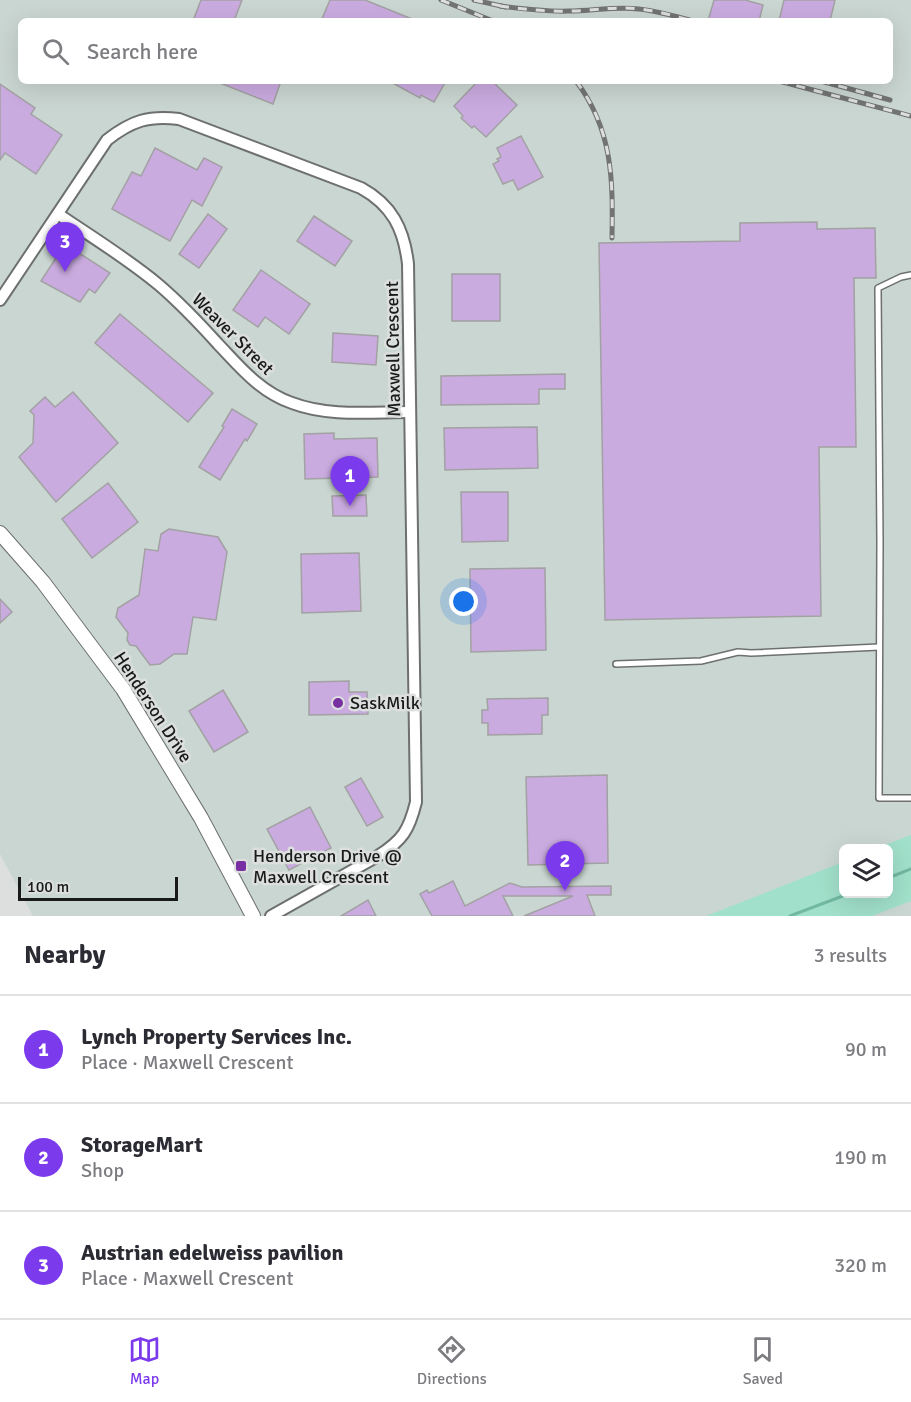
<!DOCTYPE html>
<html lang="en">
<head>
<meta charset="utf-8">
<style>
	body { margin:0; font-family:Signika,sans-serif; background:#f2f2f3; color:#2b2b33 }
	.controls { position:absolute; right:18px; bottom:18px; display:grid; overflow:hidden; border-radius:9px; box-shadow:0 6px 24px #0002 }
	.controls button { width:54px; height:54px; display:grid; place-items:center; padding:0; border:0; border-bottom:2px solid #e1e1e2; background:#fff; color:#2b2b33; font:30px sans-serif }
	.scale { position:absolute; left:18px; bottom:15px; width:160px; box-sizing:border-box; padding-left:6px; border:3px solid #191a1a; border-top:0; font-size:16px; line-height:21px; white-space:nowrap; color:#191a1a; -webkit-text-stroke:4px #dcdfde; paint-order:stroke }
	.you { position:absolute; left:464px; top:602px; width:21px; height:21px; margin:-15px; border:4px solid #fff; border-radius:50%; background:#1a73e8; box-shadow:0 0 0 9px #1a73e833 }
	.badge { display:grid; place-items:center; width:39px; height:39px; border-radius:50%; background:#7c3aed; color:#fff; font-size:20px; font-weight:700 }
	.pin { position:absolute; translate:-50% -50px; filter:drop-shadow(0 2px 3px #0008) }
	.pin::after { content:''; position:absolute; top:32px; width:21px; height:18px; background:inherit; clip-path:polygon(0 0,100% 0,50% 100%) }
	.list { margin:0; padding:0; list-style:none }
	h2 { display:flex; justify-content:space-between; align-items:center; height:78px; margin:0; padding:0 24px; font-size:26px }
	h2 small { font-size:20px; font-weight:400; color:#7c7c81 }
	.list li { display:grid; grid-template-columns:39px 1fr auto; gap:18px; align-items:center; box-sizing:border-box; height:108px; padding:0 24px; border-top:2px solid #e1e1e2 }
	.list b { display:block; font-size:22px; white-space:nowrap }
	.list p { margin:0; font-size:20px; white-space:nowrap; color:#7c7c81 }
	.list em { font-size:20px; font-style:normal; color:#7c7c81 }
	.icon { flex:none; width:33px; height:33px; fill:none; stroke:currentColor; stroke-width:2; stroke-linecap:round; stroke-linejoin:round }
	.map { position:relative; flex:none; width:911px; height:916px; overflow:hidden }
	.search { position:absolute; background:#fff; box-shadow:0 6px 24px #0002; left:18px; right:18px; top:18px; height:66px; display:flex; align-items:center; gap:15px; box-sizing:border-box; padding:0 21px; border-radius:9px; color:#7c7c81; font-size:22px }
	.sheet { height:402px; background:#fff }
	nav { display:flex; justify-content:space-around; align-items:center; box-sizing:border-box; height:84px; border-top:2px solid #e1e1e2; background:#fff; font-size:16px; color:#7c7c81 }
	nav a { display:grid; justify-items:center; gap:3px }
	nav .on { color:#7c3aed }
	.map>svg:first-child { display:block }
</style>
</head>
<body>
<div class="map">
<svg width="911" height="916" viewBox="0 0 911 916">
	<rect width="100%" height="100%" fill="#dcdfde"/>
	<path fill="#cad6d1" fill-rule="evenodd" d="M0,0H911V916H33L0,854ZM21,21H890V81H21ZM844,848H888V894H844Z"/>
	<path fill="#a1e0ca" d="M911,835V901L872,916H706L843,862L844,894H888V848H877Z"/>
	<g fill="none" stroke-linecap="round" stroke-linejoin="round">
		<g stroke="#72b9a1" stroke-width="3">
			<path d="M888,878L911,869"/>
			<path d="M790,916L848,894"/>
		</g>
	</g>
	<g fill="#caabe0" stroke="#a2a1a3" stroke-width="1.5">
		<path d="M201,0H242L234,21H193Z"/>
		<path d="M330,0H365L417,21H321Z"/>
		<path d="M714,0H745L763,5L759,21H708Z"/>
		<path d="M784,0H835L830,21H779Z"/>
		<path d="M215,81H281L273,104Z"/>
		<path d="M389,81H446L434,102L421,95L420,98Z"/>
		<path d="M478,81H492L517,105L486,137L474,126L472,128L461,118L463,116L454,106Z"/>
		<path d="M0,84L35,108L31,114L62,135L36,174L5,153L0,160Z"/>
		<path d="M521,136L543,177L518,190L513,180L503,184L493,164L499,161L497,159L501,157L497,148Z"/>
		<path d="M155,148L197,170L204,158L222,167L202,206L192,200L170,241L112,209L132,172L141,176Z"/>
		<path d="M208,214L227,229L199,268L179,254Z"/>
		<path d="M314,216L352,241L335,266L297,241Z"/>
		<path d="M817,222V229L875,228L876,278H854L856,447H819L821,616L605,620L599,243L740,241V223Z"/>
		<path d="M65,244L110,273L95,293L89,289L80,302L41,281Z"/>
		<path d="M261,270L310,304L289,334L265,317L258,327L233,310Z"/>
		<rect x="452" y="274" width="48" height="47"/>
		<path d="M120,314L213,393L188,422L95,343Z"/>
		<path d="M333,333L378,336L376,365L332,362Z"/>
		<path d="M565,374V389H539V404L441,405V376Z"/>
		<path d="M73,392L118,443L56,502L19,457L33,443L34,415L30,411L45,397L55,407Z"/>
		<path d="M232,409L257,424L247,441L245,439L220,480L199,467L224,427L222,426Z"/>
		<path d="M537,427L538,468L445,470L444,428Z"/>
		<path d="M334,433V439L377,438L378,477L305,479L304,434Z"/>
		<path d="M108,483L138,522L92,558L62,519Z"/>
		<path d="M461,492H508V541L462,542Z"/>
		<path d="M366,495L367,516H333L332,496Z"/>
		<path d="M169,529L218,537L227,552L216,620L193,617L187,654H174L160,664L150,665L136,646L130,645L127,640L128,633L116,617L118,608L139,595L145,549L158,551L161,534Z"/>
		<path d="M359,553L361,611L302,613L301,554Z"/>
		<path d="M545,568L546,650L471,652L470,569Z"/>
		<path d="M0,599L12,612L0,623Z"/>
		<path d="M349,681V692H367L368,714L309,715V682Z"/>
		<path d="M223,690L248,732L214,752L189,711Z"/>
		<path d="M548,698V715H542V734L488,735V723H482V710H488L487,699Z"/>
		<path d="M607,775L608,863L528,865L526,777Z"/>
		<path d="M361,778L383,817L367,826L345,787Z"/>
		<path d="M310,807L331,848L289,870L267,829Z"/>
		<path d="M453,881L465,906L510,883L522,887L611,886V895H587L595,916H524L573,896H503L513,916H432L420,894L427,890L429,893Z"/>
		<path d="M368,900L376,916H341Z"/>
	</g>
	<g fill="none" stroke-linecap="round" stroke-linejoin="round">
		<g stroke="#6d706f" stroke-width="8">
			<g id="service">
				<path d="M911,275L901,277L878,288L880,542L879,798H911"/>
				<path d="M616,664L701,661L738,652L751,653L879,647"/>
			</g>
		</g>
		<g stroke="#6d706f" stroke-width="14">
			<g id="minor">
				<path d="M58,214C92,237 128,259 159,285C180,303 199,323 218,344C240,367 260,392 292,403C329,417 371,412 410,412"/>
				<path d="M0,300L107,140C131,121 149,115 179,119L361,188C392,205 404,229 408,264L416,802C409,830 403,840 378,856L271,916"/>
			</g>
		</g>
		<g stroke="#6d706f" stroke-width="16">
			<path id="tertiary" d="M0,533L43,582L123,689L201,818L253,916"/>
		</g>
		<use href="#service" stroke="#fff" stroke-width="5"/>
		<use href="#minor" stroke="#fff" stroke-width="10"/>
		<use href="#tertiary" stroke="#fff" stroke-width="14"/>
		<g stroke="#727473" stroke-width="5">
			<g id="rail">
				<path d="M441,0L493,21"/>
				<path d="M474,0L506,7"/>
				<path d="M500,6C523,9 546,12 569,11C593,11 615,6 639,9C657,11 675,16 693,21"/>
				<path d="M576,81C613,130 613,180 612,238"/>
				<path d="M779,81L911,116"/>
				<path d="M821,81L890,100"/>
			</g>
		</g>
		<use href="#rail" stroke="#dcdfde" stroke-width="3" stroke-dasharray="9" stroke-linecap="butt"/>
	</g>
	<g fill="#782fa1" stroke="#dcdfde" stroke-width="2">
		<circle cx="338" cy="703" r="6"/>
		<rect x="235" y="860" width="12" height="12" rx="3"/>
	</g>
	<g text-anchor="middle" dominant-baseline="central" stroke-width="5" stroke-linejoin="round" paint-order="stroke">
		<g font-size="18" fill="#191a1a" stroke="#dcdfde">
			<text transform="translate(233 334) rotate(45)">Weaver Street</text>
			<text transform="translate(393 349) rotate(-91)">Maxwell Crescent</text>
			<text transform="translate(153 707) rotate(57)">Henderson Drive</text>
		</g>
		<g font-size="18" fill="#191a1a" stroke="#dcdfde" text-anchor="start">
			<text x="350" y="703">SaskMilk</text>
			<text x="253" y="856">Henderson Drive @<tspan x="253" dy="21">Maxwell Crescent</tspan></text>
		</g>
	</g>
</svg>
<div class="controls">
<button><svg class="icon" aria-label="layers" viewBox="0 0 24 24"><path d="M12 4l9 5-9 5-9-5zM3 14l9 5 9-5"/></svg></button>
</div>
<div class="scale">100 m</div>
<div class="you"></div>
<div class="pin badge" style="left:350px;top:506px">1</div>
<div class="pin badge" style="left:565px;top:891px">2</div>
<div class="pin badge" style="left:65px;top:272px">3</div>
<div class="search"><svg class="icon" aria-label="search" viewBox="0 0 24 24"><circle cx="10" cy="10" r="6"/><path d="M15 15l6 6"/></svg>Search here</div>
</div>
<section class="sheet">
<h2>Nearby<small>3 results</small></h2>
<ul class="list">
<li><span class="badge">1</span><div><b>Lynch Property Services Inc.</b><p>Place · Maxwell Crescent</p></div><em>90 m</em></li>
<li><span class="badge">2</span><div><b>StorageMart</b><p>Shop</p></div><em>190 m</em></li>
<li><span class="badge">3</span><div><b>Austrian edelweiss pavilion</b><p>Place · Maxwell Crescent</p></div><em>320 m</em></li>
</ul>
</section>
<nav>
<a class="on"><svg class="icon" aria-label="map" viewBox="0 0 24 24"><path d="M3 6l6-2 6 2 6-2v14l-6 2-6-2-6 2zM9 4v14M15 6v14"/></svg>Map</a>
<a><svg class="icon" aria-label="directions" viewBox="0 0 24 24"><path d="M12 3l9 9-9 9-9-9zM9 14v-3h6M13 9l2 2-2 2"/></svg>Directions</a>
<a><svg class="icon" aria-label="saved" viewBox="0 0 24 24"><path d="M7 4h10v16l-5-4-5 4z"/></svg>Saved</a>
</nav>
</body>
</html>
